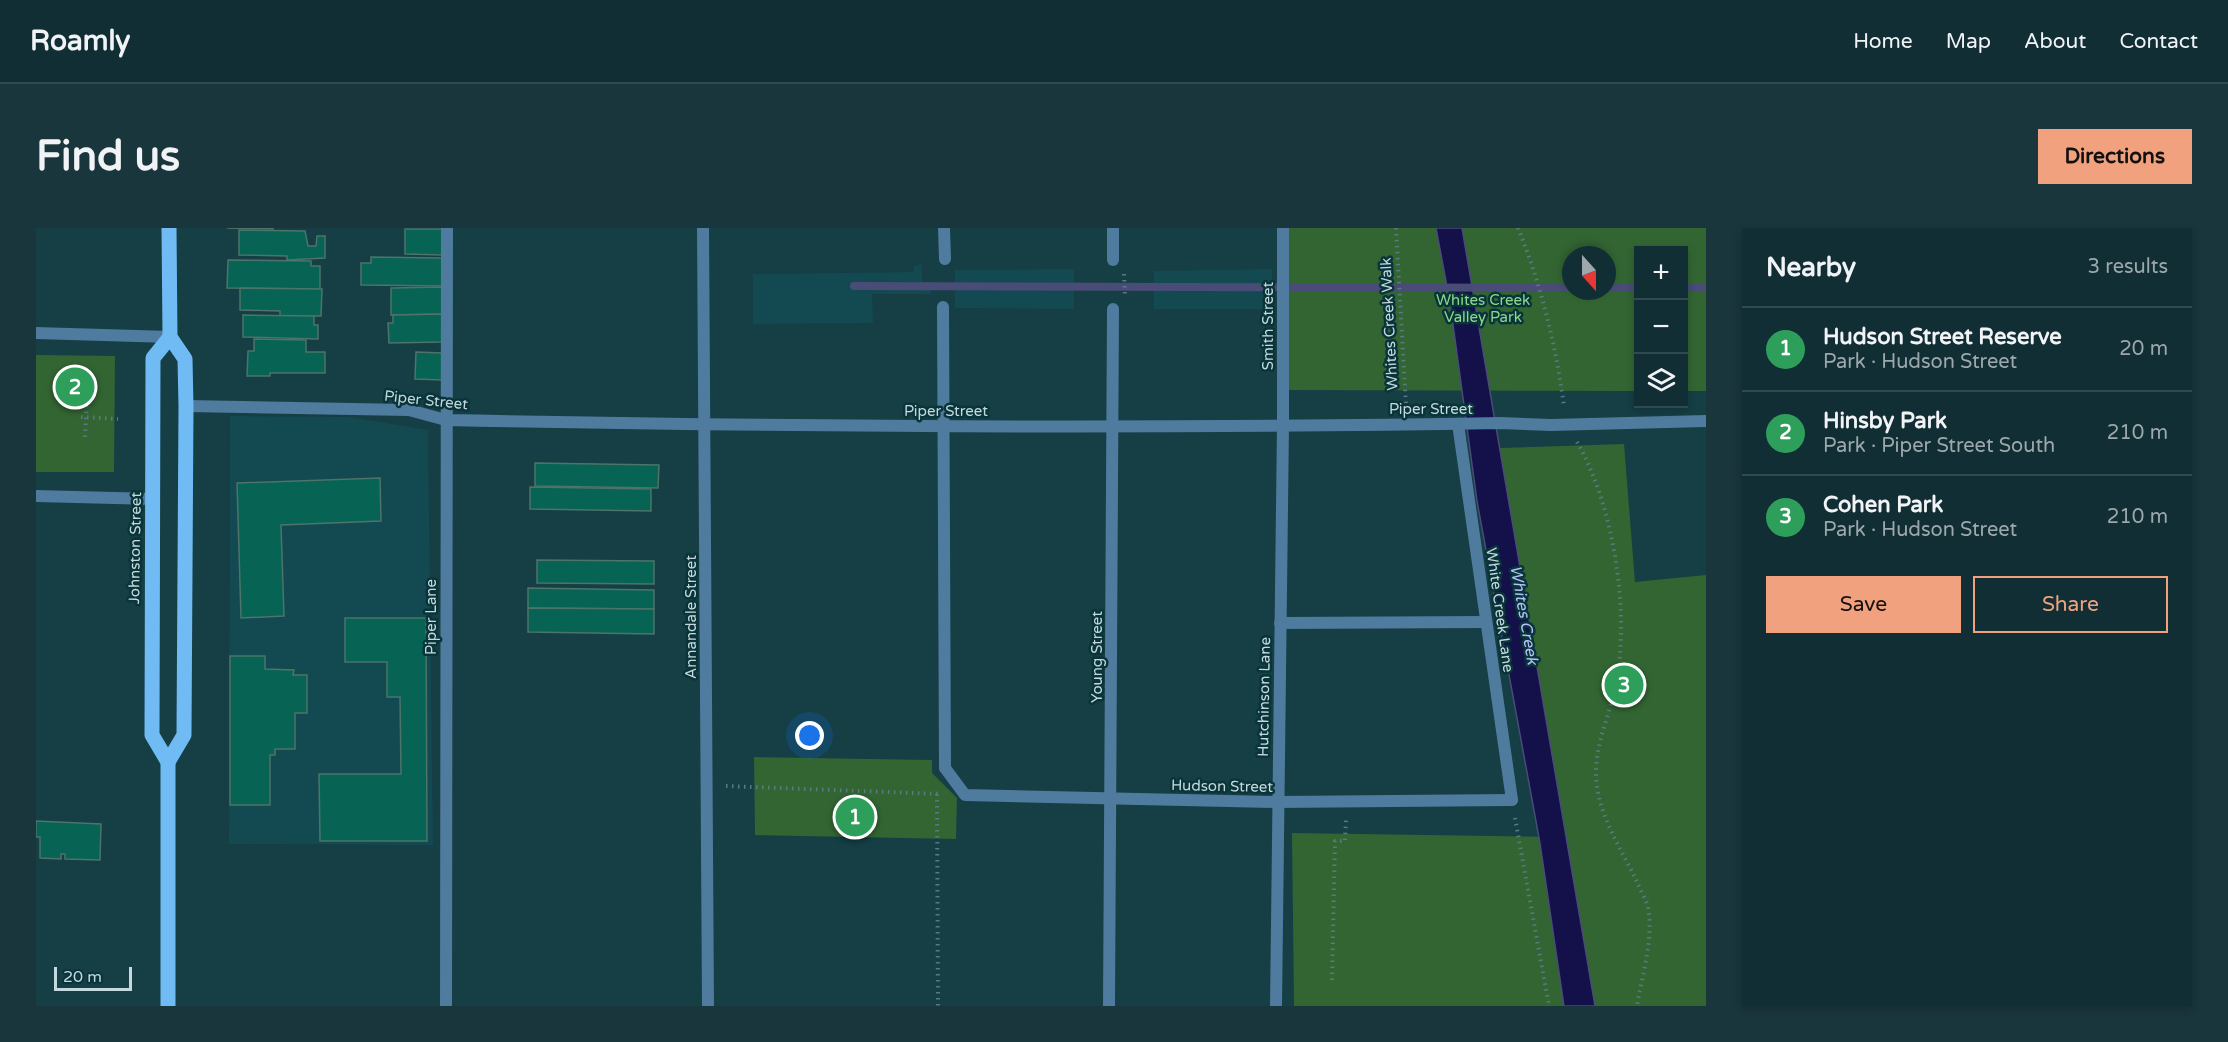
<!DOCTYPE html>
<html lang="en">
<head>
<meta charset="utf-8">
<style>
	body { margin:0; font-family:"Varela Round",sans-serif; background:#19363c; color:#f1f3f6 }
	.controls { position:absolute; right:18px; top:18px; display:grid; overflow:hidden; border-radius:0px; box-shadow:0 3px 9px #0003 }
	.controls button { width:54px; height:54px; display:grid; place-items:center; padding:0; border:0; border-bottom:2px solid #304a4f; background:#102e34; color:#f1f3f6; font:30px sans-serif }
	.compass { position:absolute; left:1526px; top:18px; width:54px; height:54px; border-radius:50%; background:#102e34; box-shadow:0 3px 9px #0003; rotate:159deg }
	.scale { position:absolute; left:18px; bottom:15px; width:78px; box-sizing:border-box; padding-left:6px; border:3px solid #c4d9dd; border-top:0; font-size:16px; line-height:21px; white-space:nowrap; color:#c4d9dd; -webkit-text-stroke:4px #09343a; paint-order:stroke }
	.you { position:absolute; left:774px; top:508px; width:21px; height:21px; margin:-15px; border:4px solid #fff; border-radius:50%; background:#1a73e8; box-shadow:0 0 0 9px #1a73e833 }
	.badge { display:grid; place-items:center; width:39px; height:39px; border-radius:50%; background:#f1a17d; color:#fff; font-size:20px; font-weight:700 }
	.pin { position:absolute; translate:-50% -50%; border:3px solid #fff; box-shadow:0 2px 6px #0006 }
	.list { margin:0; padding:0; list-style:none }
	h2 { display:flex; justify-content:space-between; align-items:center; height:78px; margin:0; padding:0 24px; font-size:26px }
	h2 small { font-size:20px; font-weight:400; color:#9ca8ac }
	.list li { display:grid; grid-template-columns:39px 1fr auto; gap:18px; align-items:center; box-sizing:border-box; height:84px; padding:0 24px; border-top:2px solid #304a4f }
	.list b { display:block; font-size:22px; white-space:nowrap }
	.list p { margin:0; font-size:20px; white-space:nowrap; color:#9ca8ac }
	.list em { font-size:20px; font-style:normal; color:#9ca8ac }
	.actions { display:flex; gap:12px; padding:18px 24px }
	.actions a { flex:1; padding:14px 0; border:2px solid #f1a17d; border-radius:0px; text-align:center; font-size:21px; color:#f1a17d }
	.actions .main { background:#f1a17d; color:#111 }
	.icon { flex:none; width:33px; height:33px; fill:none; stroke:currentColor; stroke-width:2; stroke-linecap:round; stroke-linejoin:round }
	.map { position:relative; flex:none; width:1670px; height:778px; overflow:hidden; border-radius:0px }
	header { display:flex; align-items:center; gap:36px; box-sizing:border-box; height:84px; padding:0 30px; background:#102e34; border-bottom:2px solid #304a4f }
	header strong { font-size:28px }
	nav { display:flex; gap:33px; margin-inline-start:auto; font-size:21px }
	.intro { display:flex; align-items:center; justify-content:space-between; box-sizing:border-box; height:144px; padding:0 36px }
	h1 { margin:0; font-size:42px }
	.button { padding:15px 27px; border-radius:0px; background:#f1a17d; color:#111; font-size:21px; font-weight:700 }
	main { display:flex; gap:36px; padding:0 36px }
	aside { flex:1; background:#102e34; border-radius:0px; box-shadow:0 3px 9px #0003 }
	.map>svg:first-child { display:block }
</style>
</head>
<body>
<header>
<strong>Roamly</strong>
<nav><a>Home</a><a>Map</a><a>About</a><a>Contact</a></nav>
</header>
<div class="intro"><h1>Find us</h1><a class="button">Directions</a></div>
<main>
<div class="map">
<svg width="1670" height="778" viewBox="0 0 1670 778">
	<rect width="100%" height="100%" fill="#153e45"/>
	<g fill="#134951">
		<path d="M886,36V54H895V66H836L837,95L717,96V46L878,44V38Z"/>
		<path d="M1038,41V81L919,80V42Z"/>
		<path d="M1236,41L1237,81H1118V43Z"/>
		<path d="M194,188L313,189L392,202L397,617L193,616Z"/>
	</g>
	<g fill="#336533" fill-rule="evenodd">
		<path d="M1246,0H1670V163H1648V22H1602V163L1247,162ZM1535,27H1571V63H1535Z"/>
		<path d="M0,127L79,128L78,244H0Z"/>
		<path d="M1588,216L1599,354L1670,347V778H1258L1256,605L1529,609L1463,220Z"/>
		<path d="M718,529L896,532V545L921,570L920,611L719,607Z"/>
	</g>
	<path fill="#13104a" stroke="#484c76" stroke-width="1.5" d="M1400,0H1426L1559,778H1528L1504,615L1441,273L1414,74Z"/>
	<g fill="none" stroke-linecap="round" stroke-linejoin="round">
		<g stroke="#484c76" stroke-width="8">
			<path d="M818,58L1535,60"/>
			<path d="M1571,60H1602"/>
			<path d="M1648,60H1670"/>
		</g>
	</g>
	<g fill="#076455" stroke="#4d736a" stroke-width="1.5">
		<path d="M191,0H237V1Z"/>
		<path d="M369,1H406V27L369,26Z"/>
		<path d="M203,2L269,3L272,18H280L281,8H289V30L251,32V28L203,27Z"/>
		<path d="M335,29L407,30V58L325,57V35H335Z"/>
		<path d="M192,32L275,33V38H284V61L191,60Z"/>
		<path d="M407,59V86L355,87V60Z"/>
		<path d="M204,60L286,61L285,88H244V83L204,82Z"/>
		<path d="M407,86L408,114L353,115L352,95H357V87Z"/>
		<path d="M207,87L278,88V97H282V111L207,109Z"/>
		<path d="M218,111L270,112V124H289V145H234V148H211L212,123H218Z"/>
		<path d="M380,124L407,125L406,152L379,151Z"/>
		<path d="M499,235L623,237L622,260L499,258Z"/>
		<path d="M344,250L345,293L245,297L248,388L205,390L201,255Z"/>
		<path d="M494,259L615,261V283L494,281Z"/>
		<path d="M501,332L618,333V356L501,355Z"/>
		<path d="M492,360L618,362V381L492,380Z"/>
		<path d="M492,380L618,381V406L492,404Z"/>
		<path d="M309,390H390L391,613H284L283,546H365L364,469H351V434H309Z"/>
		<path d="M194,428H229V441L258,442L257,447H271V485H259V521H239V527H234V577H194Z"/>
		<path d="M0,593L65,596L64,632L29,631V626H25V631L4,630V609H0Z"/>
	</g>
	<g fill="none" stroke-linecap="round" stroke-linejoin="round">
		<g stroke="#597a80" stroke-width="4" stroke-dasharray="1.5 4.5" stroke-linecap="butt">
			<path d="M1360,0L1370,178"/>
			<path d="M1482,0C1505,56 1520,118 1528,178"/>
			<path d="M1088,46L1089,69"/>
			<path d="M45,189L82,191"/>
			<path d="M49,209L51,170"/>
			<path d="M1541,214C1578,278 1594,384 1580,456C1574,486 1560,514 1560,545C1560,584 1585,620 1601,654C1604,662 1610,671 1612,679C1618,711 1606,747 1601,778"/>
			<path d="M690,558L904,566"/>
			<path d="M901,566L902,778"/>
			<path d="M1479,590L1513,778"/>
			<path d="M1296,752L1299,613H1309L1310,591"/>
		</g>
		<g stroke="#4f7b9e" stroke-width="12">
			<path d="M908,0L909,31"/>
			<path d="M907,79L909,540"/>
			<path d="M1422,196L1476,572"/>
			<path d="M1244,395L1450,394"/>
			<path d="M410,778L411,0"/>
			<path d="M1240,778L1247,196"/>
		</g>
		<g stroke="#4f7b9e" stroke-width="12">
			<path d="M667,0L672,778"/>
			<path d="M1077,0V32"/>
			<path d="M0,105L134,109"/>
			<path d="M150,178L373,182L410,192C761,199 1113,201 1464,195L1515,197L1670,193"/>
			<path d="M1247,196V0"/>
			<path d="M0,268L118,271"/>
			<path d="M909,540L929,567L1241,574L1476,572"/>
			<path d="M1073,778L1077,81"/>
		</g>
		<g stroke="#71bbf4" stroke-width="15">
			<path d="M132,534L148,507L150,178L149,131L134,109L133,0"/>
			<path d="M132,778V534L116,507L117,130L134,109"/>
		</g>
	</g>
	<g text-anchor="middle" dominant-baseline="central" stroke-width="5" stroke-linejoin="round" paint-order="stroke">
		<g font-size="15" fill="#8cd98a" stroke="#09343a">
			<text x="1447" y="72">Whites Creek<tspan x="1447" dy="17">Valley Park</tspan></text>
		</g>
		<g font-size="15" fill="#c4d9dd" stroke="#09343a">
			<text transform="translate(1353 96) rotate(-93)">Whites Creek Walk</text>
			<text transform="translate(1232 98) rotate(-90)">Smith Street</text>
			<text transform="translate(390 172) rotate(6)">Piper Street</text>
			<text x="1395" y="181">Piper Street</text>
			<text x="910" y="183">Piper Street</text>
			<text transform="translate(99 320) rotate(-89)">Johnston Street</text>
			<text transform="translate(1464 382) rotate(82)">White Creek Lane</text>
			<text transform="translate(395 389) rotate(-90)">Piper Lane</text>
			<text transform="translate(655 389) rotate(-90)">Annandale Street</text>
			<text transform="translate(1061 429) rotate(-90)">Young Street</text>
			<text transform="translate(1228 469) rotate(-89)">Hutchinson Lane</text>
			<text transform="translate(1186 558) rotate(1)">Hudson Street</text>
		</g>
		<g font-size="16" font-style="italic" fill="#b6c0f8" stroke="#09343a">
			<text transform="translate(1488 387) rotate(80)">Whites Creek</text>
		</g>
	</g>
</svg>
<div class="controls">
<button>+</button>
<button>−</button>
<button><svg class="icon" aria-label="layers" viewBox="0 0 24 24"><path d="M12 4l9 5-9 5-9-5zM3 14l9 5 9-5"/></svg></button>
</div>
<svg class="compass" viewBox="-18 -18 36 36"><path d="M0-13l5 13h-10z" fill="#e53935"/><path d="M0 13l5-13h-10z" fill="#9ca8ac"/></svg>
<div class="scale">20 m</div>
<div class="you"></div>
<div class="pin badge" style="left:819px;top:589px;background:#2e9e5b">1</div>
<div class="pin badge" style="left:39px;top:159px;background:#2e9e5b">2</div>
<div class="pin badge" style="left:1588px;top:457px;background:#2e9e5b">3</div>
</div>
<aside>
<h2>Nearby<small>3 results</small></h2>
<ul class="list">
<li><span class="badge" style="background:#2e9e5b">1</span><div><b>Hudson Street Reserve</b><p>Park · Hudson Street</p></div><em>20 m</em></li>
<li><span class="badge" style="background:#2e9e5b">2</span><div><b>Hinsby Park</b><p>Park · Piper Street South</p></div><em>210 m</em></li>
<li><span class="badge" style="background:#2e9e5b">3</span><div><b>Cohen Park</b><p>Park · Hudson Street</p></div><em>210 m</em></li>
</ul>
<div class="actions"><a class="main">Save</a><a>Share</a></div>
</aside>
</main>
</body>
</html>
